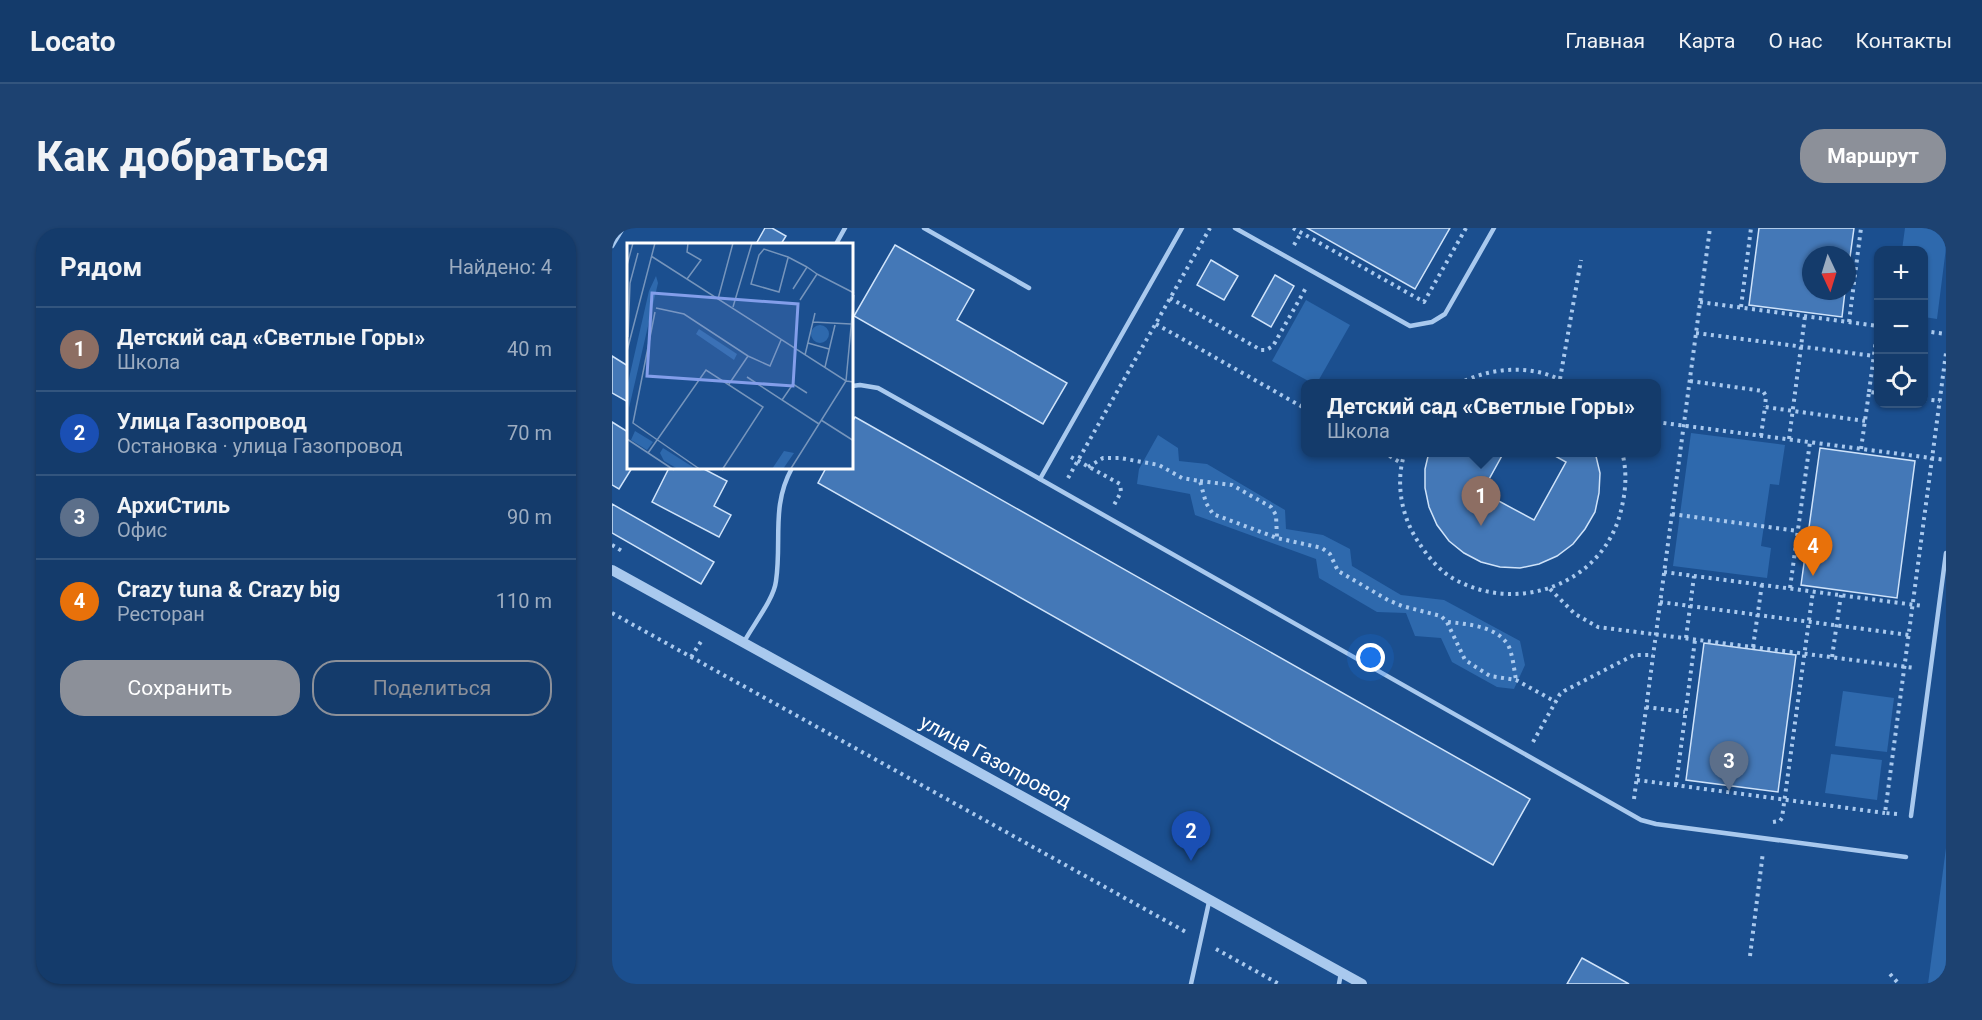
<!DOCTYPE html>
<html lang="ru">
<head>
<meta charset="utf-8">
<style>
	body { margin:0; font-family:Roboto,sans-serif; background:#1d4271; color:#f1f3f6 }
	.controls { position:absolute; right:18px; top:18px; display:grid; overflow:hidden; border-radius:12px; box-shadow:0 2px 4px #0004 }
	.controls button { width:54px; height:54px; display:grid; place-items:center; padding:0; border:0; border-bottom:2px solid #33557e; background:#143b6b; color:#f1f3f6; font:30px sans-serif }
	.compass { position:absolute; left:1190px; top:18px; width:54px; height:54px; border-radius:50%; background:#143b6b; box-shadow:0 2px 4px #0004; rotate:176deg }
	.you { position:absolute; left:759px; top:430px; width:21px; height:21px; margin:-15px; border:4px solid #fff; border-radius:50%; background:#1a73e8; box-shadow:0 0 0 9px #1a73e833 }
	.badge { display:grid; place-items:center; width:39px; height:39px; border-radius:50%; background:#8c9099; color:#fff; font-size:20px; font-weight:700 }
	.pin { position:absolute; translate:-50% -50px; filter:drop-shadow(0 2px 3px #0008) }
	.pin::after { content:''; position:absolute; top:32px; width:21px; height:18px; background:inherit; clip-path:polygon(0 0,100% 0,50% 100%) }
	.popup { position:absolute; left:689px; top:151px; width:360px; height:78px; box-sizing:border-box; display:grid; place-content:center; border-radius:12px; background:#143b6b; filter:drop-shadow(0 2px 4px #0005); font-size:20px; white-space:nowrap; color:#9dadc1 }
	.popup b { font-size:22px; color:#f1f3f6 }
	.popup::after { content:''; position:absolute; left:50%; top:100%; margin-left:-12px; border:12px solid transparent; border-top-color:#143b6b }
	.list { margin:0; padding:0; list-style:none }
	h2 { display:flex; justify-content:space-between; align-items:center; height:78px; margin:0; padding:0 24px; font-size:26px }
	h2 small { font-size:20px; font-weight:400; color:#9dadc1 }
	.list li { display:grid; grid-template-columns:39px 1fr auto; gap:18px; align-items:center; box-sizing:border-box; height:84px; padding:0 24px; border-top:2px solid #33557e }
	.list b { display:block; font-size:22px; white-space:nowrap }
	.list p { margin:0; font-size:20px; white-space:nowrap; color:#9dadc1 }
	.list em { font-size:20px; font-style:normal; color:#9dadc1 }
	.actions { display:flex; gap:12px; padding:18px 24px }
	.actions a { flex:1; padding:14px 0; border:2px solid #8c9099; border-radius:24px; text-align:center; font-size:21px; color:#8c9099 }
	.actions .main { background:#8c9099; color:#fff }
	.icon { flex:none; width:33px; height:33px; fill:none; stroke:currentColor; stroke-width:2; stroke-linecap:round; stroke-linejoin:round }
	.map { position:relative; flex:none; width:1334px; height:756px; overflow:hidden; border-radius:24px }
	header { display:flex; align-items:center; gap:36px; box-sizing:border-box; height:84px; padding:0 30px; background:#143b6b; border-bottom:2px solid #33557e }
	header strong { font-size:28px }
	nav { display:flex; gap:33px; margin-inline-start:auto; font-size:21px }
	.intro { display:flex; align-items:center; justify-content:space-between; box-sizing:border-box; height:144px; padding:0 36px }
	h1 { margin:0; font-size:42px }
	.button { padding:15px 27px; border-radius:24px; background:#8c9099; color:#fff; font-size:21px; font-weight:700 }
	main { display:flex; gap:36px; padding:0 36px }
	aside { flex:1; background:#143b6b; border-radius:24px; box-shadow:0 2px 4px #0004 }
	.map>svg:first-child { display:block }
</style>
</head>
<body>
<header>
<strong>Locato</strong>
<nav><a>Главная</a><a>Карта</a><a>О нас</a><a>Контакты</a></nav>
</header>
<div class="intro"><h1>Как добраться</h1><a class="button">Маршрут</a></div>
<main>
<aside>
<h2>Рядом<small>Найдено: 4</small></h2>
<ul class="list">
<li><span class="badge" style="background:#8d6e63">1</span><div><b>Детский сад «Светлые Горы»</b><p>Школа</p></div><em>40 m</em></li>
<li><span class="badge" style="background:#1a4fb4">2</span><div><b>Улица Газопровод</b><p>Остановка · улица Газопровод</p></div><em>70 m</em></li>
<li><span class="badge" style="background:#5c6f8a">3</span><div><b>АрхиСтиль</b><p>Офис</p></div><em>90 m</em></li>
<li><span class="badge" style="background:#e8710a">4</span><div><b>Crazy tuna &amp; Crazy big</b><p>Ресторан</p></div><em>110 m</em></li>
</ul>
<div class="actions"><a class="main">Сохранить</a><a>Поделиться</a></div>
</aside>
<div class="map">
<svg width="1334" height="756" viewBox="0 0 1334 756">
	<rect width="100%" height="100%" fill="#1b4f8f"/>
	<g fill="#2e69ad">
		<path d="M1293,0H1334V20L1325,91L1312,89V22H1290Z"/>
		<path d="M694,72L738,97L705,155H700L660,133Z"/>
		<path d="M1079,205L1173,217L1167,257L1158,256L1149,318L1159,320L1155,350L1061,338Z"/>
		<path d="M546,207L566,220L567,233L595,236L673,282L674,301L711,307L738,321L740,338L789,367L832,372L908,413L913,437L902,461L885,459L840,434L829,410L803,408L794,385L765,384L707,350L704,331L583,287L578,266L525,256L527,241Z"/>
		<path d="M1231,463L1282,470L1275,524L1223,518Z"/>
		<path d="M1219,526L1270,532L1265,572L1213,565Z"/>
		<path d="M1334,620V756H1316Z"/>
	</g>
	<g fill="#4478b7" stroke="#cfe3fa" stroke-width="1.5">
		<path d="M153,0H160L174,8L169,16H144Z"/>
		<path d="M695,0H838L803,61Z"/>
		<path d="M1147,0H1242L1235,51V27H1199V63H1233L1230,89L1137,77Z"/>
		<path d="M283,17L362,62L345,92L455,155L431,196L242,88Z"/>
		<path d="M599,32L626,48L612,72L585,57Z"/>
		<path d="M663,47L682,58L659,99L640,88Z"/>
		<path d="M0,128L16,138V174L0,165Z"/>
		<path d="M243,189L918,571L881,637L206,255L214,240H240V194Z"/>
		<path d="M0,194L16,204V240H20L7,261L0,257Z"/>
		<path d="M1208,220L1303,233L1285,370L1189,357Z"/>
		<path d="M817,224H892L870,264L922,292L954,234L936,224H983L988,245L987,265L983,284L973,301L961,316L945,328L927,336L908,340L888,339L869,334L852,325L837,313L825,297L817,279L813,260V241Z"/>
		<path d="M57,240H90L115,253L102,278L119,287L107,309L40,274Z"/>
		<path d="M0,276L102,334L89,356L0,305Z"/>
		<path d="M1092,415L1184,427L1166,564L1074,552Z"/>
		<path d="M970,730L1017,756H955Z"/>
	</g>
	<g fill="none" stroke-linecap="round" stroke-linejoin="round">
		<g stroke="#a9c9ee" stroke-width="4" stroke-dasharray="3 4.5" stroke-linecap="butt">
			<path d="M681,0L812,74L854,0"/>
			<path d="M682,17L689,5"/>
			<path d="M558,70L649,122H654L661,118L695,58"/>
			<path d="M1088,74L1266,98"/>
			<path d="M1129,79L1139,0"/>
			<path d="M1237,94L1249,0"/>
			<path d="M544,96L694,181"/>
			<path d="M1312,103L1334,106"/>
			<path d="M1084,105L1262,128"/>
			<path d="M948,151L969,32"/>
			<path d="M1078,153L1151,163L1154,168L1153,179"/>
			<path d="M846,156C878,139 923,135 955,156"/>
			<path d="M1257,164L1266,97"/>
			<path d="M1312,171L1328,173"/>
			<path d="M1044,194L1334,232"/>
			<path d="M1149,208L1153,179L1253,193"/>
			<path d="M1177,211L1193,88"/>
			<path d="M1249,221L1257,164L1266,165"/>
			<path d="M771,224L789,235"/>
			<path d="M793,224C783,253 789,287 805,312C814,326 826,342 842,351C908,388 995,354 1010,278C1014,261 1015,242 1010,224"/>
			<path d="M459,229L508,256L509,264L502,277"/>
			<path d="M476,239L491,230H508L547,237L570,250L588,253L594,275L601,286L665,310L710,320L718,326L726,343L776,372L790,378L829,388L835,394L853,432L878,448L904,452L944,474"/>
			<path d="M456,250L598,0"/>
			<path d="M588,253L620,257L659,279L664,287L665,310"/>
			<path d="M1060,286L1186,303"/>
			<path d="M0,317L10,323"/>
			<path d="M1052,344L1311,378"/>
			<path d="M1178,360L1198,214"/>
			<path d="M938,361L963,386L986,399L1303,440"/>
			<path d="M1048,374L1297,407"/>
			<path d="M0,385L574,704"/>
			<path d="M836,394C854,396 887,398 897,419C901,429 902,441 904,452"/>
			<path d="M1074,410L1082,348"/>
			<path d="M1141,419L1150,356"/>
			<path d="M79,429L90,412"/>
			<path d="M1220,429L1229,367"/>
			<path d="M1034,479L1073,484"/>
			<path d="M921,514L948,466L952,463L1022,427H1041"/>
			<path d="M1025,552L1273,585"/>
			<path d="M1064,557L1083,412"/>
			<path d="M1022,571L1098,0"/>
			<path d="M1285,586L1273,585L1334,125"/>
			<path d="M1161,594L1168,593L1170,590L1201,363"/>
			<path d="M604,721L667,756"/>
			<path d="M1138,728L1151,624"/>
			<path d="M1278,746L1287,756"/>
		</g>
		<g stroke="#a9c9ee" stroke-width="4.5">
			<path d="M312,0L417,60"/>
			<path d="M623,0L798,98L820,94L833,86L882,0"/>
			<path d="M224,16L233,0"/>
			<path d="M0,18L11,0"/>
			<path d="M240,158L248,157L266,160L428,251L570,0"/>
			<path d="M428,251L1029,592L1044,596L1294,629"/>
			<path d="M132,414C141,397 162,371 164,353C170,312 159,278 180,240"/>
			<path d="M1299,588L1334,325"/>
			<path d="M579,756L597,674"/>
			<path d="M727,756L729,745"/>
		</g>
		<path stroke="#a9c9ee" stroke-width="10" d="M0,342L750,756"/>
	</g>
	<g text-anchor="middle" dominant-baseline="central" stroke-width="4.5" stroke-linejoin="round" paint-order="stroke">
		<g font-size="20" fill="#fff" stroke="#1b4f8f">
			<text transform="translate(384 533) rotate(29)">улица Газопровод</text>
		</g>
	</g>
	<g transform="translate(15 15)">
		<rect width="226" height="226" fill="#1b4f8f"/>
		<path d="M29,33L31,40L2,165L0,144L22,48ZM184 91a9 9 0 1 1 18 0a9 9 0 1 1-18 0ZM72,86L110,111L107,117L69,91ZM8,188L26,199L20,207L4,197ZM36,205L69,226H51L37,218L33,210ZM157,208L167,210L156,226H145Z" fill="#2e69ad"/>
		<path fill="none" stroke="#7695bc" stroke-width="1.5" d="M24,13L219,138L227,139M161,15L152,49L124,41L132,12L137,6L161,14L180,24M0,22L6,0M60,36L74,17L60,9L61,0M166,46L180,24L190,31M91,56L106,0M173,57L190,31L227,50M106,64L125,0M29,65L57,71L121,113M28,69L6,180L74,227M186,79L224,81M1,94L3,40L11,10M181,100L202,106M0,108L28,0M178,112L188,70M198,124L208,82M120,134L192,181M102,141L121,113L143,123L154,97M155,157L166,141L180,150M194,177L227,198M0,196L47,227M21,210L79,127L136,164L95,227M163,227L219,138L227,52"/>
		<path fill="#839eea" fill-opacity="0.15" stroke="#839eea" stroke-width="3" d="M25,50L171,61L166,143L20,133Z"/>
		<rect width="226" height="226" fill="none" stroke="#fff" stroke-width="3"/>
	</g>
</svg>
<div class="controls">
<button>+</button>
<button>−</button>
<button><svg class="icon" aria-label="locate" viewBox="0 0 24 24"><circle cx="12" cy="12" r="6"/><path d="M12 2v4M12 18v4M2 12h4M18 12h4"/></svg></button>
</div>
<svg class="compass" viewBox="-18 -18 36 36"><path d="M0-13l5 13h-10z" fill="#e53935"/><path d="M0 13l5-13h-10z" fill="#9dadc1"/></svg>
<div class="you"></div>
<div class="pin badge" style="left:869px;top:298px;background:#8d6e63">1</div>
<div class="popup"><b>Детский сад «Светлые Горы»</b>Школа</div>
<div class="pin badge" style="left:579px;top:633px;background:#1a4fb4">2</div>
<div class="pin badge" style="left:1117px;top:563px;background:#5c6f8a">3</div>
<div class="pin badge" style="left:1201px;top:348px;background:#e8710a">4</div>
</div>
</main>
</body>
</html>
